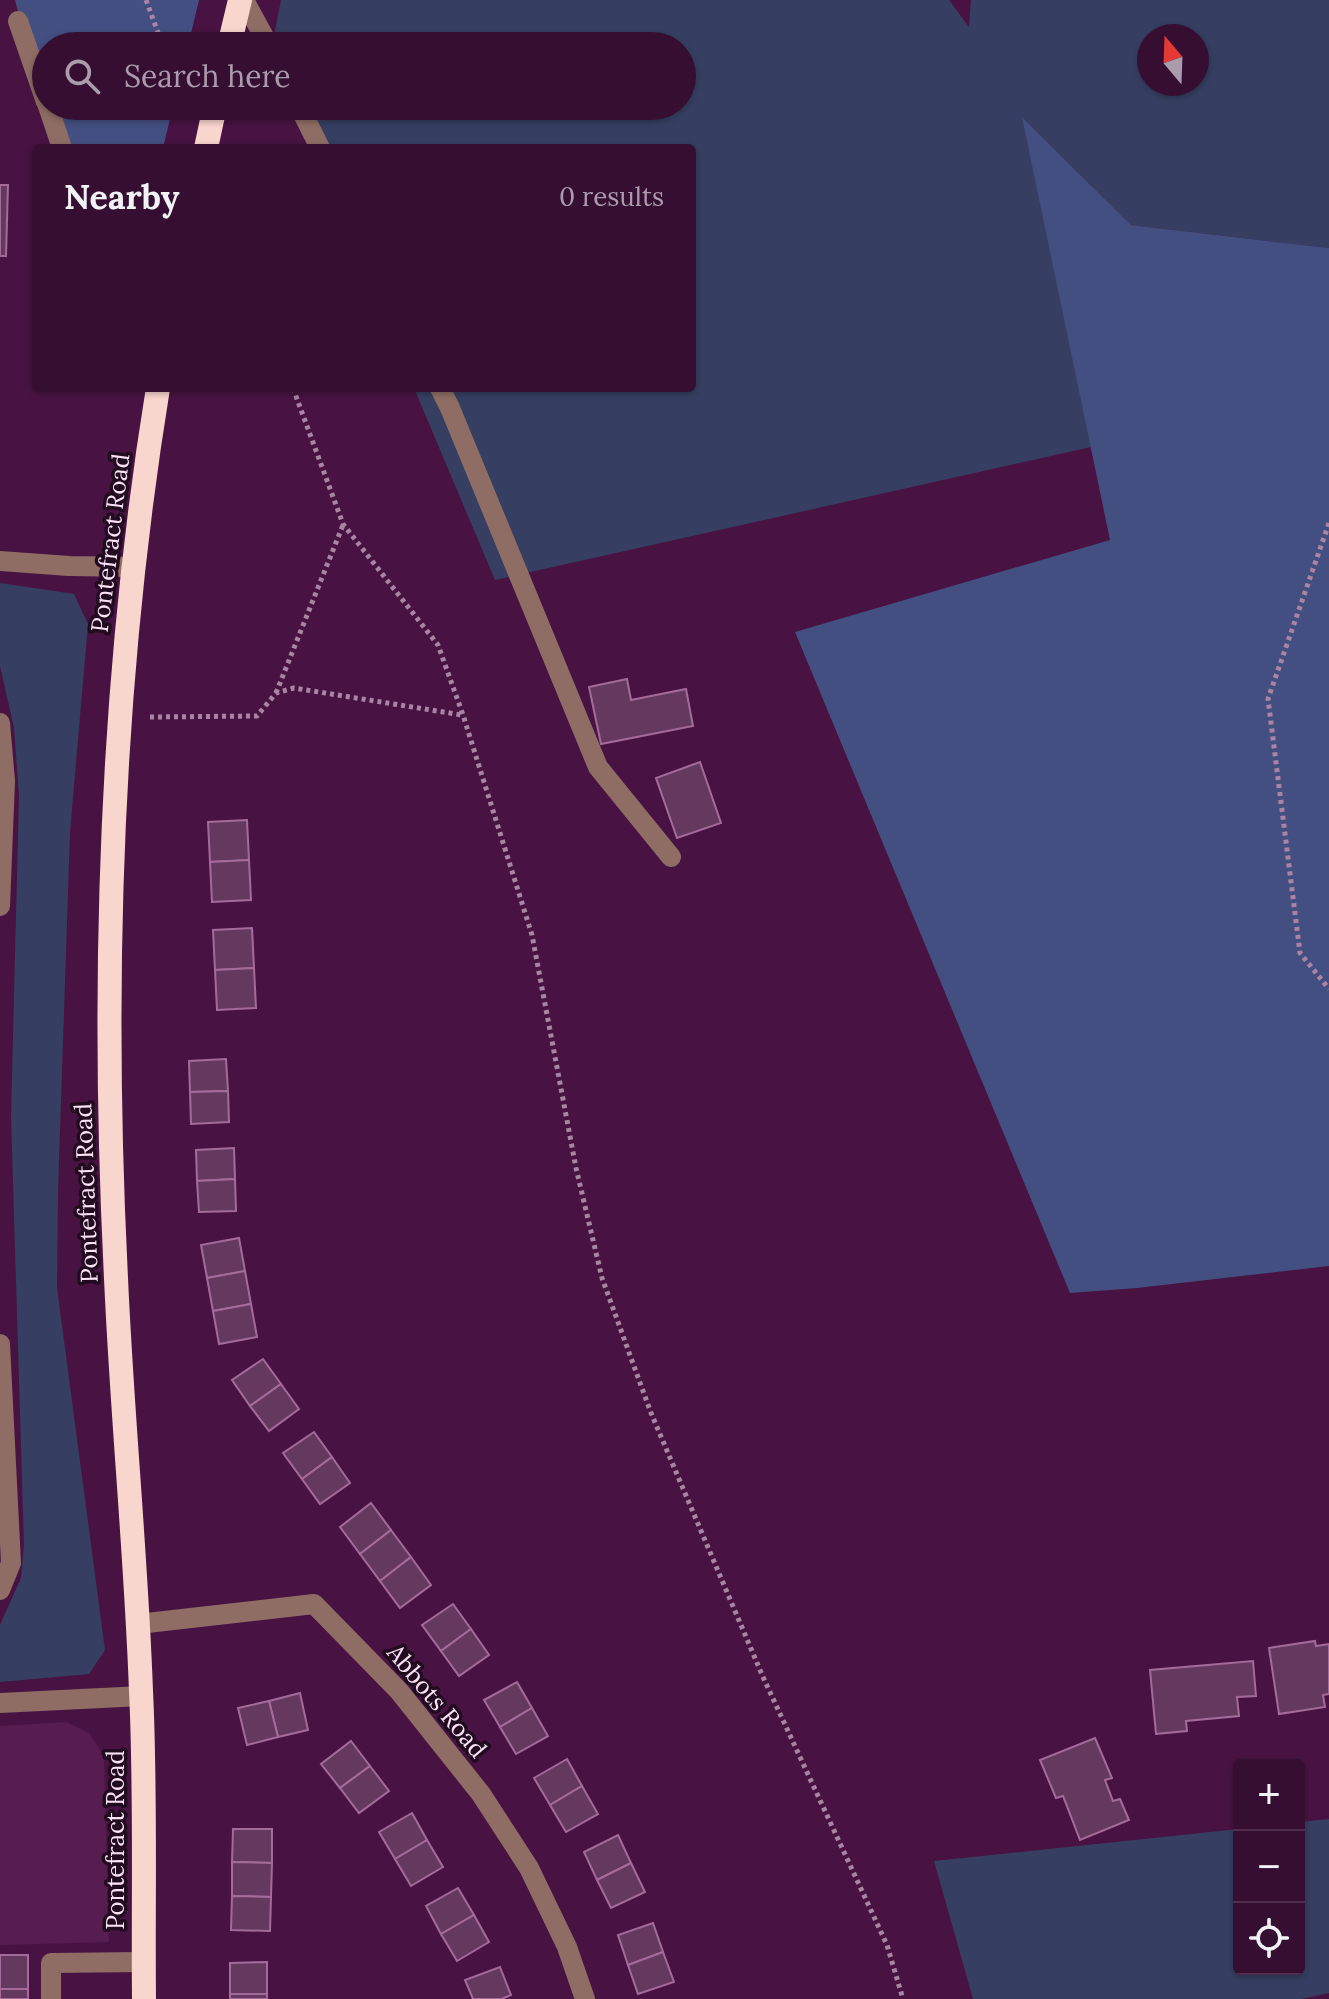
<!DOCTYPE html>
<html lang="en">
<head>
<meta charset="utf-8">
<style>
	body { margin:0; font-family:Lora,serif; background:#411c3e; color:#f1f3f6 }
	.controls { position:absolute; right:24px; bottom:24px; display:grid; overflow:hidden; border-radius:8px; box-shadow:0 2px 6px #0004 }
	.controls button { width:72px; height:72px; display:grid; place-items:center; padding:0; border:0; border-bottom:2px solid #502e4d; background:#360e32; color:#f1f3f6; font:40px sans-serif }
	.compass { position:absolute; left:1137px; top:24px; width:72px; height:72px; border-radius:50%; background:#360e32; box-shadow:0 2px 6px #0004; rotate:341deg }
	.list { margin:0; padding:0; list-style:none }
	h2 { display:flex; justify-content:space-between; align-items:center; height:104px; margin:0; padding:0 32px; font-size:34px }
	h2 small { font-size:26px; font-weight:400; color:#aa9cac }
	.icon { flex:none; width:44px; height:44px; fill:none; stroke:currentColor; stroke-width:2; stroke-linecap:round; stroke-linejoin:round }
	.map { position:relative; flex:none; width:1329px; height:1999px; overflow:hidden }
	.search { position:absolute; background:#360e32; box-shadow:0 2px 6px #0004; left:32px; top:32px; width:664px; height:88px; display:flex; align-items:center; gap:20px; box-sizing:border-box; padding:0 28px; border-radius:44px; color:#aa9cac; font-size:30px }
	.panel { position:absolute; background:#360e32; box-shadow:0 2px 6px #0004; left:32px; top:144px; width:664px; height:248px; border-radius:8px }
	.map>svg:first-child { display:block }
</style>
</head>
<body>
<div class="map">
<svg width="1329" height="1999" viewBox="0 0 1329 1999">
	<rect width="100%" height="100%" fill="#481342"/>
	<path fill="#571d51" d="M66,1722L89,1733L104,1756L109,1942L0,1945V1726Z"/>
	<g fill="#363f61" fill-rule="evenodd">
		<path d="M281,0H949L969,27L971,0H1329V248L1131,225L1023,118L1091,447L495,580L414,388H692V148H312L294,106H682V46H272ZM1149,36H1197V84H1149Z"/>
		<path d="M0,583L74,594L88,624L70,832L58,1191L57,1288L105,1650L89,1674L0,1682V1625L21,1578L24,1545L11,1116L19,796L14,728L0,666Z"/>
		<path d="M1329,1819V1993L1301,1999H973L934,1861L1239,1829V1969H1299V1822Z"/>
	</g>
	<g fill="#434f81">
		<path d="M15,0H199L188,46H46V106H173L163,148H54Z"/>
		<path d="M1022,117L1131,225L1329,248V1266L1137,1288L1070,1293L795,632L1110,540Z"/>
	</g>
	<g fill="#65395f" stroke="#a56a9c" stroke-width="2">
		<path d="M0,185H8L6,256H0Z"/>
		<path d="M627,679L631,700L686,689L693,726L601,744L589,687Z"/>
		<path d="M700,762L721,823L677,838L656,778Z"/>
		<path d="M247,820L249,860L210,862L208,822Z"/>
		<path d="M249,860L251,900L212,902L210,862Z"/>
		<path d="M252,928L254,968L215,970L213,930Z"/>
		<path d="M254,968L256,1008L217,1010L215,970Z"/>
		<path d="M226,1059L228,1091L190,1092L189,1061Z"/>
		<path d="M228,1091L229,1122L191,1124L190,1092Z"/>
		<path d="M234,1148L235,1179L197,1181L196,1150Z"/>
		<path d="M235,1179L236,1211L199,1212L197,1181Z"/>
		<path d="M239,1238L245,1271L207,1278L201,1245Z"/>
		<path d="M245,1271L251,1304L213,1311L207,1278Z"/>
		<path d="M251,1304L257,1337L219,1344L213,1311Z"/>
		<path d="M263,1359L281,1384L250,1406L232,1380Z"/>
		<path d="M281,1384L299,1409L269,1431L250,1406Z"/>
		<path d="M314,1432L332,1457L302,1479L283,1453Z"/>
		<path d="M332,1457L350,1483L320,1504L302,1479Z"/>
		<path d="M371,1503L391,1530L360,1554L340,1527Z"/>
		<path d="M391,1530L411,1557L380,1581L360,1554Z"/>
		<path d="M411,1557L431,1585L400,1608L380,1581Z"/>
		<path d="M453,1604L471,1629L441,1651L422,1625Z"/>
		<path d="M471,1629L489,1655L459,1676L441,1651Z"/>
		<path d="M1315,1641L1316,1646L1329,1644V1694L1323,1695L1325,1707L1279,1714L1269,1648Z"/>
		<path d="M1253,1661L1256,1696L1237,1697L1239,1716L1186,1721L1187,1731L1156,1734L1150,1670Z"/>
		<path d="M517,1682L532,1708L500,1727L484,1700Z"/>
		<path d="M300,1693L308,1730L278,1737L269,1701Z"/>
		<path d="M269,1701L278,1737L247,1745L238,1708Z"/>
		<path d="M532,1708L548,1736L516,1754L500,1727Z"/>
		<path d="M1095,1738L1112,1778L1105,1780L1113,1801L1120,1799L1129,1820L1080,1840L1063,1796L1056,1798L1040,1760Z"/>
		<path d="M351,1741L370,1766L340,1788L321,1764Z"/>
		<path d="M567,1759L582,1786L550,1805L534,1778Z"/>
		<path d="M370,1766L389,1791L359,1813L340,1788Z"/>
		<path d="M582,1786L598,1814L566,1832L550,1805Z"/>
		<path d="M412,1813L427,1840L395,1859L379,1832Z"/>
		<path d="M233,1829H272V1863L232,1862Z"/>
		<path d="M618,1835L631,1863L597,1880L584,1852Z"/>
		<path d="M427,1840L443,1867L411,1886L395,1859Z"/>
		<path d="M232,1862L272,1863L271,1897L232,1896Z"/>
		<path d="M631,1863L645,1892L611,1908L597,1880Z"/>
		<path d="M458,1888L474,1915L441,1934L426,1906Z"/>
		<path d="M232,1896L271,1897L270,1931L231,1930Z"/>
		<path d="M474,1915L489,1942L457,1961L441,1934Z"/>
		<path d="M653,1923L663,1952L628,1965L618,1935Z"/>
		<path d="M663,1952L674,1982L638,1994L628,1965Z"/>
		<rect x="0" y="1955" width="28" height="34"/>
		<path d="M267,1962V1994H230V1963Z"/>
		<path d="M500,1967L511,1995L502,1999H473L465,1980Z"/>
		<rect x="0" y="1989" width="28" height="10"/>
		<rect x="230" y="1994" width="37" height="5"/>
	</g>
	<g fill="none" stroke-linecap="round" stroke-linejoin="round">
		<g stroke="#aa84a5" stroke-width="5" stroke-dasharray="4 4" stroke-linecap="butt">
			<path d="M146,0L163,46"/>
			<path d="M293,388L343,524L438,645L463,715L532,935L576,1168L602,1278L651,1413L763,1677L887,1945L903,1999"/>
			<path d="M1329,523L1268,699L1300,953L1329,989"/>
			<path d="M276,693L343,525"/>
			<path d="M150,717L257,716L276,693L294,688L462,715"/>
		</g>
		<g stroke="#8f6d65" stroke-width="20">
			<path d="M244,0L269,46"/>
			<path d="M18,21L46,102"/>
			<path d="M48,106L62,148"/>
			<path d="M299,106L320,148"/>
			<path d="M440,388L450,408L598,767L671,857"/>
			<path d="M0,561L69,566L134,567"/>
			<path d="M0,723L5,781L0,906"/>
			<path d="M0,1344L11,1563L0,1590"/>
			<path d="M138,1624L314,1604L399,1691L481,1794L529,1868L567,1947L585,1999"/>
			<path d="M0,1703L142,1696"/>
			<path d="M51,1999V1963L143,1962"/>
		</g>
		<g stroke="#f8d5cd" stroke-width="24">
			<path d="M229,46L240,0"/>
			<path d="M206,148L215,106"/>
			<path d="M144,1999C143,1896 146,1793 141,1691C136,1553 122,1416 116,1278C101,980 110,682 158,388"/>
		</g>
	</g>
	<g text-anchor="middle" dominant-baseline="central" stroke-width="7" stroke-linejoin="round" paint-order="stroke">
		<g font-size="24" fill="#fce2f7" stroke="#210b1f">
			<text transform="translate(110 543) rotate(-83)">Pontefract Road</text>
			<text transform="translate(86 1193) rotate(-92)">Pontefract Road</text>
			<text transform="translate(437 1701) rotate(50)">Abbots Road</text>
			<text transform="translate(115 1840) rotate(-90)">Pontefract Road</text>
		</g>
	</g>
</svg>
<div class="controls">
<button>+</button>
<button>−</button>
<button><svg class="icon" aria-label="locate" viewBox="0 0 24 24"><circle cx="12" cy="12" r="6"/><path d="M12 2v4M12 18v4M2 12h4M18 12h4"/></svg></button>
</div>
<svg class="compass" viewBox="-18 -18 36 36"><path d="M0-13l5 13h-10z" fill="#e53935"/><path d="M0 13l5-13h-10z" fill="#aa9cac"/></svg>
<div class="search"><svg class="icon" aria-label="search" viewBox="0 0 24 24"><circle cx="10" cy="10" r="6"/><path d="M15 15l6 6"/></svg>Search here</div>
<section class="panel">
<h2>Nearby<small>0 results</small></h2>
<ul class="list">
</ul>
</section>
</div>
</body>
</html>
